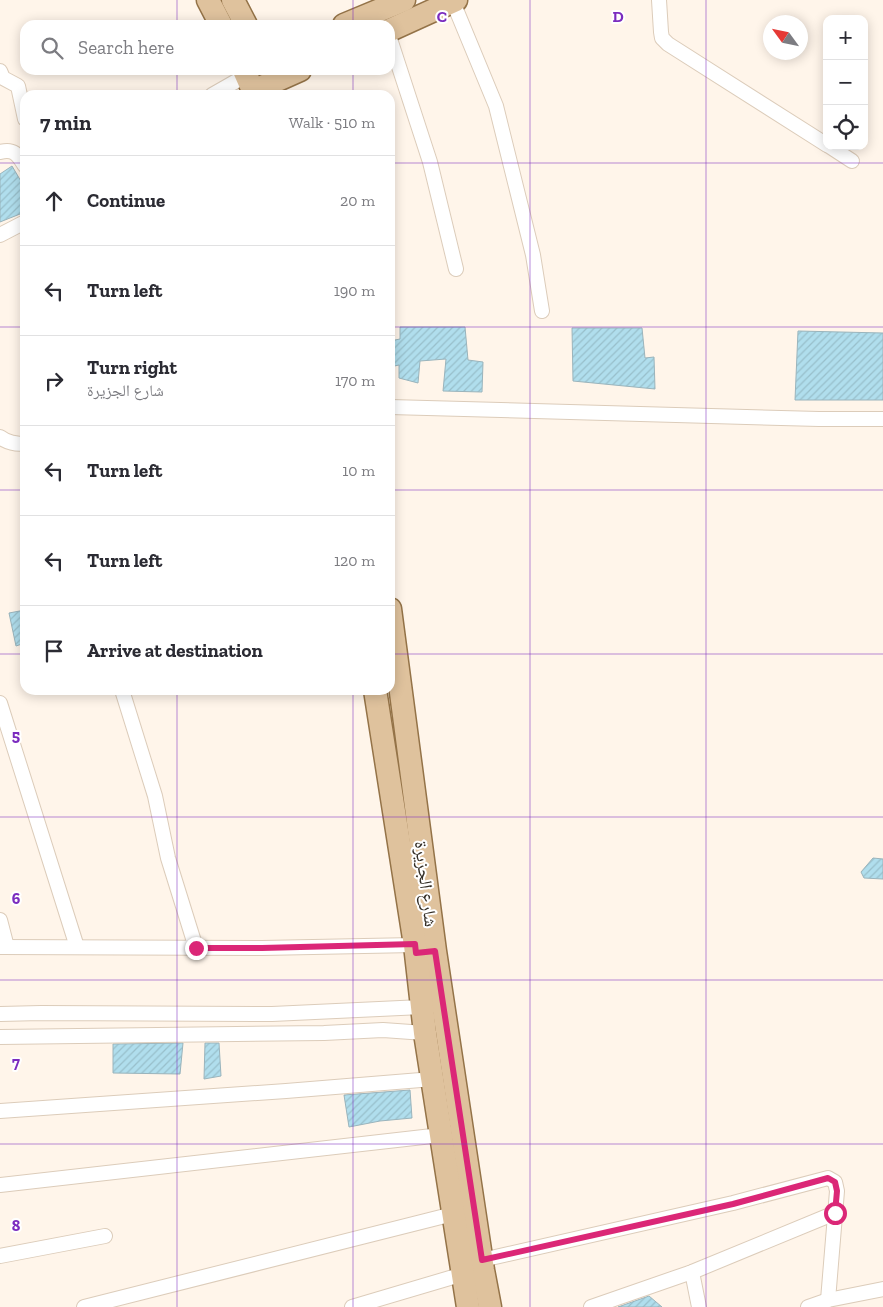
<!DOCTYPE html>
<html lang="en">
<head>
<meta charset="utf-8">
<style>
	body { margin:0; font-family:"Zilla Slab","Noto Naskh Arabic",serif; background:#f7f7f7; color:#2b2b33 }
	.controls { position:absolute; right:15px; top:15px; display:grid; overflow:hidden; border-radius:10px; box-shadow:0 2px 12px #0003 }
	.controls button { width:45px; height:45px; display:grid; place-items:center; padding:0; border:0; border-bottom:1px solid #e1e1e2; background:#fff; color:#2b2b33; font:25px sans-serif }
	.compass { position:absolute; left:763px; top:15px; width:45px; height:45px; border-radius:50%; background:#fff; box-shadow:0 2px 12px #0003; rotate:303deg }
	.stop { position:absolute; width:15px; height:15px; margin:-11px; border:4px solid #db2777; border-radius:50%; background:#fff }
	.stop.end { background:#db2777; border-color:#fff; box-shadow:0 1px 5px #0008 }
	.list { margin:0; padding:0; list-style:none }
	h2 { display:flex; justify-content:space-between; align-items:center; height:65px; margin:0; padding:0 20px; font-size:21px }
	h2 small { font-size:16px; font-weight:400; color:#7c7c81 }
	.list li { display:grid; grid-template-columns:32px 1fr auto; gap:15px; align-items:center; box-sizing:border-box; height:90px; padding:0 20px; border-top:1px solid #e1e1e2 }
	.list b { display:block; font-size:19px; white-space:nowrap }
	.list p { margin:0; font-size:16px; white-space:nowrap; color:#7c7c81 }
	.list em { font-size:16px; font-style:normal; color:#7c7c81 }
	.icon { flex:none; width:28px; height:28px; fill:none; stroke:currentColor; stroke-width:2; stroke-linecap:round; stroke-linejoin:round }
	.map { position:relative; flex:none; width:883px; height:1307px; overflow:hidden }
	.search { position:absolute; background:#fff; box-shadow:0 2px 12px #0003; left:20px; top:20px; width:375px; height:55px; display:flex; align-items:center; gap:12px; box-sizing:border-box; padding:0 18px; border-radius:15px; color:#7c7c81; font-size:19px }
	.panel { position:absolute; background:#fff; box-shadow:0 2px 12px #0003; left:20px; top:90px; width:375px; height:605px; border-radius:15px }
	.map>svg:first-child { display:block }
</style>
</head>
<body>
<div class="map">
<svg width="883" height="1307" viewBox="0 0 883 1307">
	<defs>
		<pattern id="building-hatch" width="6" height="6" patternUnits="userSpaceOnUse" patternTransform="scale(1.25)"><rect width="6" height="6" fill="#b0deed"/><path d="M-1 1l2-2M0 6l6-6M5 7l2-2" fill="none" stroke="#98bfcb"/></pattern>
	</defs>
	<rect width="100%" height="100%" fill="#fff5ea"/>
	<g fill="url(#building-hatch)" stroke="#9ab4bc">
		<path d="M12,166L25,188V212L0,222V174Z"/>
		<path d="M400,327H465L468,360L483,362L482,392L443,391L446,359L420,361L418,383L399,378V365L390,367V341L400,339Z"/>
		<path d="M572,328H642L645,358L654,357L655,389L573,381Z"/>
		<path d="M798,331L883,333V400H795Z"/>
		<path d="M25,610V643L16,646L9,613Z"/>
		<path d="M873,858L883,859V879L864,878L861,872Z"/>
		<path d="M183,1043L180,1074L113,1073V1044Z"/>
		<path d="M205,1043H219L221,1076L204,1079Z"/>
		<path d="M410,1090L412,1118L380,1121L349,1127L344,1095Z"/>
		<path d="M649,1296L662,1307H618Z"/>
	</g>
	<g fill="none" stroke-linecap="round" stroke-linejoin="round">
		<g stroke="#dcccba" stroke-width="16">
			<g id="minor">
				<path d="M659,0L661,32L662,38L668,44L827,145"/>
				<path d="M453,2L496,106L533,255L542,311"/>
				<path d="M390,39L430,162L456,269"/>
				<path d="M0,71L3,78L18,86L25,119"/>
				<path d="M212,95L247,75"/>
				<path d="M829,146L852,161"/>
				<path d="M0,152C14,148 18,155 25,166"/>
				<path d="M0,235L25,222"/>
				<path d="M390,407L819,419H883"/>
				<path d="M0,437C6,442 17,445 25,443"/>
				<path d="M122,690L155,796L168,858L196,948"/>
				<path d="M0,703L77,947"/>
				<path d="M0,920L7,947"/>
				<path d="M0,947L262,948L415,945"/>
				<path d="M0,1014L41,1013L272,1014L422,1007"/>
				<path d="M0,1037L324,1033L383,1030L425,1033"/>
				<path d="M0,1111L286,1091L433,1079"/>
				<path d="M0,1185L441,1135"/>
				<path d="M0,1256L105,1236"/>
				<path d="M482,1260L733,1203L828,1178L835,1182L837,1191L828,1300"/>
				<path d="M692,1272L699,1307"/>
				<path d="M84,1307L453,1214"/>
				<path d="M352,1307L470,1272"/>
				<path d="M591,1307L692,1272L835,1213"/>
				<path d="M808,1307L828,1300L883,1289"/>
			</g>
		</g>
		<g stroke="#947348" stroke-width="25">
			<g id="primary">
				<path d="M208,0L221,25"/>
				<path d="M233,0L246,25"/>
				<path d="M344,25L404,0"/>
				<path d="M390,30L456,0"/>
				<path d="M244,70L255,95"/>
				<path d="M253,91L300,70"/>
				<path d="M390,609L435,951L483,1270L490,1307"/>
				<path d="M375,690L415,945L425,1033L441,1135L468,1307"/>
			</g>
		</g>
		<use href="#minor" stroke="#fff" stroke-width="14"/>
		<use href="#primary" stroke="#dfc29d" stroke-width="22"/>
	</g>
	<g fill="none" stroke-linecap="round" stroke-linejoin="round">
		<path stroke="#db2777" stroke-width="6" d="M196,948H262L415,944L416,953L435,951L482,1260L733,1204L828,1178L835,1182L837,1191L835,1213"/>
	</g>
	<path fill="none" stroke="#7b2cbf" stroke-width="1" stroke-opacity="0.55" d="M177,0V25M353,0V25M530,0V1307M706,0V1307M177,70V95M353,70V95M0,163H25M390,163H883M0,327H25M390,327H883M0,490H25M390,490H883M0,654H25M390,654H883M177,690V1307M353,690V1307M0,817H883M0,980H883M0,1144H883"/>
	<g text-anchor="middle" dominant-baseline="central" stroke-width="4" stroke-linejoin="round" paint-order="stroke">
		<g font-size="18" fill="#322d25" stroke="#fff">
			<text transform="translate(426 884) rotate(83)">شارع الجزيرة</text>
		</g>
	</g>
	<g font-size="16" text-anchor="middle" font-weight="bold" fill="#7b2cbf" stroke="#fff" stroke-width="4" stroke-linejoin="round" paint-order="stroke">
		<text x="442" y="22">C</text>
		<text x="618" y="22">D</text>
		<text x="16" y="741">5</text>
		<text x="16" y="904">6</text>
		<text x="16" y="1068">7</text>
		<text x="16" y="1231">8</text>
	</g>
</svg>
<div class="controls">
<button>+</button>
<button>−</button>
<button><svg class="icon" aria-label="locate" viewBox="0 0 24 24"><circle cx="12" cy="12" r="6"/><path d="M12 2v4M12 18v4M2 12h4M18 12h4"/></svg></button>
</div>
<svg class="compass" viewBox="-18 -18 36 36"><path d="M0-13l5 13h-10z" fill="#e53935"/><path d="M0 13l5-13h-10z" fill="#7c7c81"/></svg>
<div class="stop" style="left:835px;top:1213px"></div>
<div class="stop end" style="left:196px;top:948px"></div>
<div class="search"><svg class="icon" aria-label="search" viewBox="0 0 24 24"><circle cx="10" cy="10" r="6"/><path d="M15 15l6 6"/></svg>Search here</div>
<section class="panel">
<h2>7 min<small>Walk · 510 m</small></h2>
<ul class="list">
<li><svg class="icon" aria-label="ahead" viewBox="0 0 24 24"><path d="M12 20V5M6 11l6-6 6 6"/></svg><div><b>Continue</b></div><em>20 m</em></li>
<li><svg class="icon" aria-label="left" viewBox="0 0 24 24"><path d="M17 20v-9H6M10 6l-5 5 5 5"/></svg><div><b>Turn left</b></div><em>190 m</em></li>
<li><svg class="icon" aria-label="right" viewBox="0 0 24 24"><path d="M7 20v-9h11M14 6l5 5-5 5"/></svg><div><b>Turn right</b><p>شارع الجزيرة</p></div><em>170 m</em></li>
<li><svg class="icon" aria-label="left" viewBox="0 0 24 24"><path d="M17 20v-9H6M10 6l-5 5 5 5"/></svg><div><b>Turn left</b></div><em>10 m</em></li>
<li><svg class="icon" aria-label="left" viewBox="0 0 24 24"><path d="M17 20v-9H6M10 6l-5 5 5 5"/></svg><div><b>Turn left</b></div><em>120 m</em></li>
<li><svg class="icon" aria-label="arrive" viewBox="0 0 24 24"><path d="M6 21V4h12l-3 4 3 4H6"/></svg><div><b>Arrive at destination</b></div></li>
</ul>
</section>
</div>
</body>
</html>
